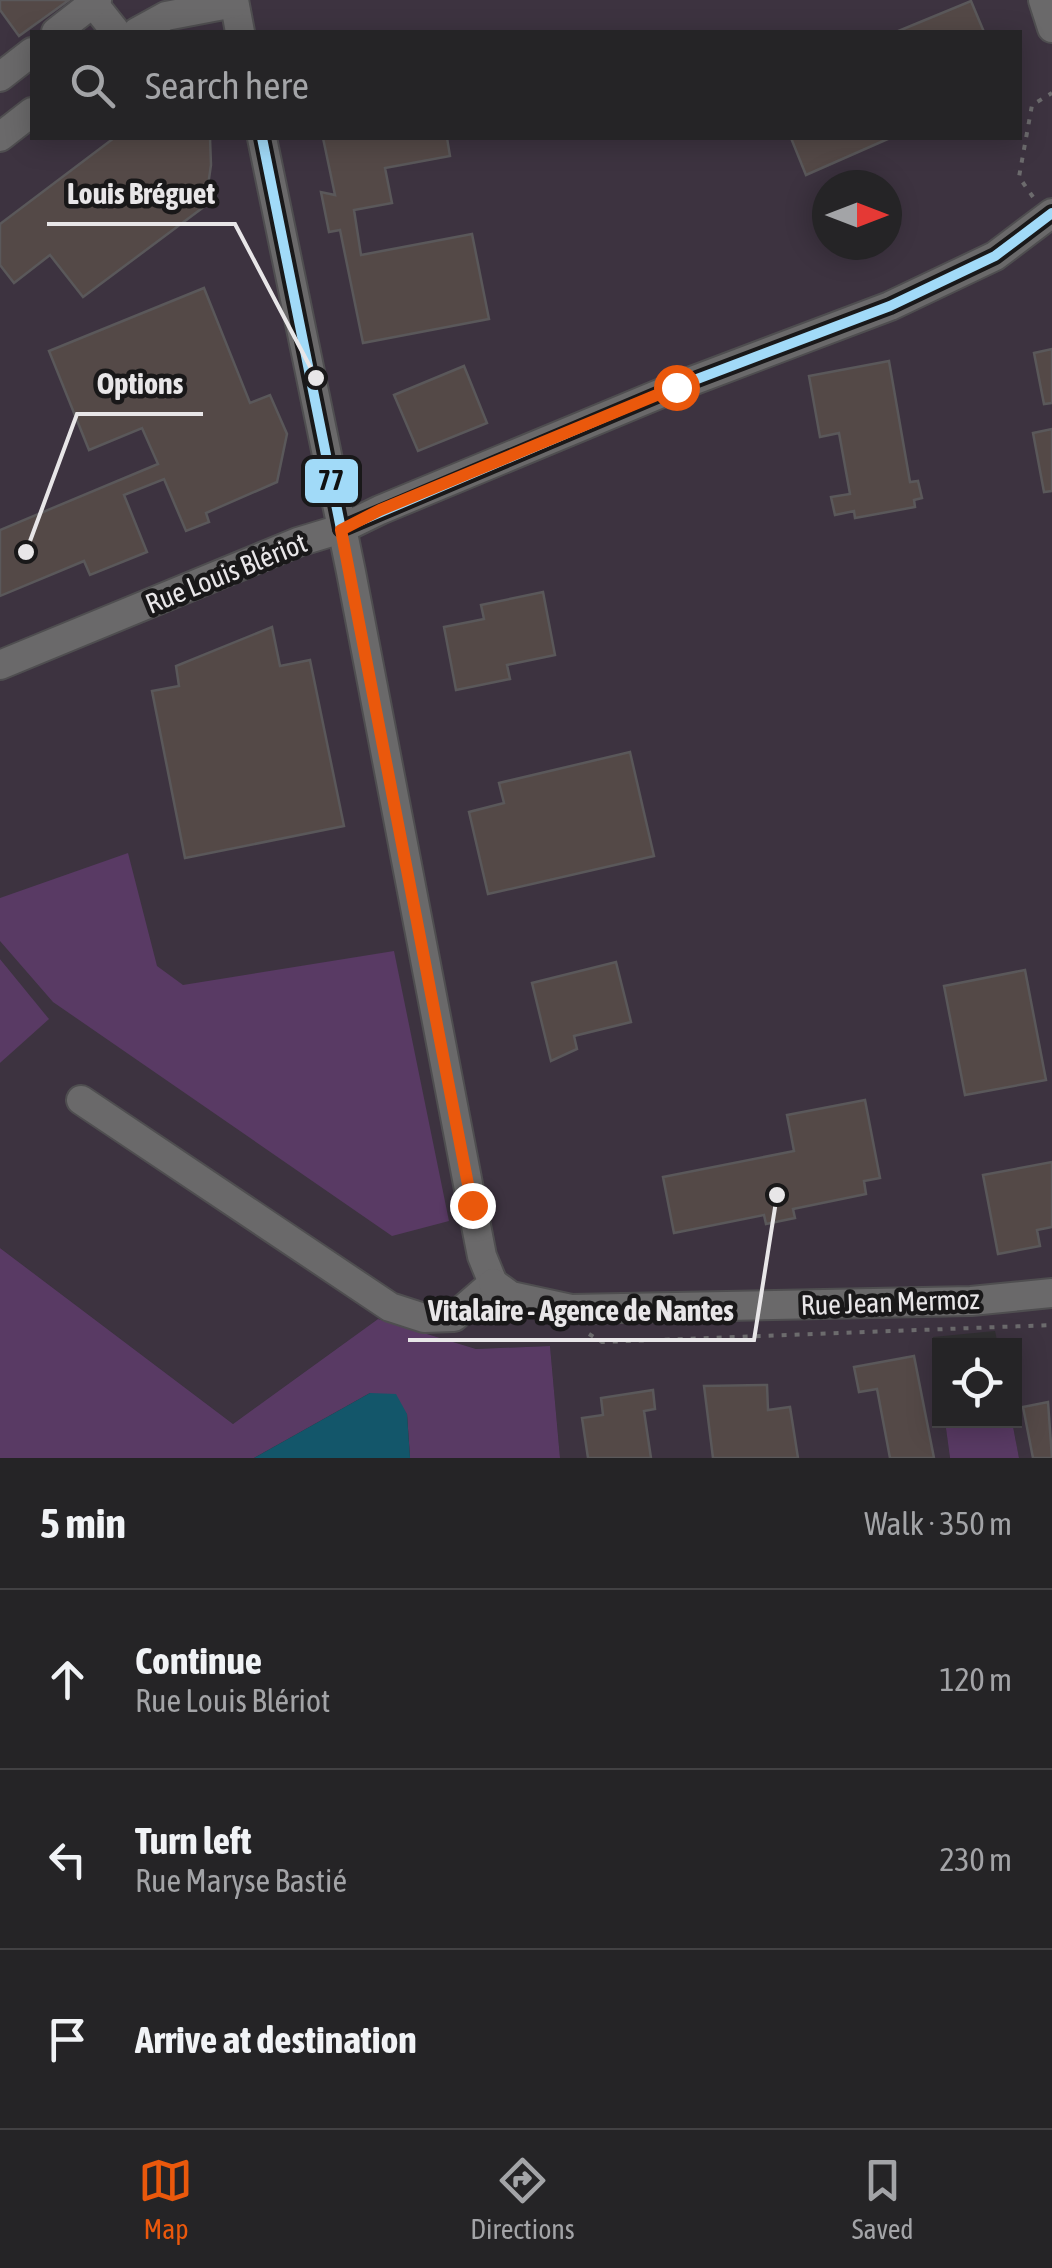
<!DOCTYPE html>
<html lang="en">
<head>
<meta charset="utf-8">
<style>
	body { margin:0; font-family:"Asap Condensed",sans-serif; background:#313032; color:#f1f3f6 }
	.controls { position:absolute; right:30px; bottom:30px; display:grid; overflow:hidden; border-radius:0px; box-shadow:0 5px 25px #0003 }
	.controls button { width:90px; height:90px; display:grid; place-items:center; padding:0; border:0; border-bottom:2px solid #424143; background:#252426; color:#f1f3f6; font:50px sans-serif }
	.compass { position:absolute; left:812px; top:170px; width:90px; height:90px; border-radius:50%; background:#252426; box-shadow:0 5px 25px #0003; rotate:90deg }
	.stop { position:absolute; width:30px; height:30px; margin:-22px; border:8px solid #ea580c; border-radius:50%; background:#fff }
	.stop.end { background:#ea580c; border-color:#fff; box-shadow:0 2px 10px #0008 }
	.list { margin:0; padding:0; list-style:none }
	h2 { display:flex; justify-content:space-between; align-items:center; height:130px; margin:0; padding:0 40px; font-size:42px }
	h2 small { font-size:32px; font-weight:400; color:#a3a4a7 }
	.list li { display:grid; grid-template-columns:65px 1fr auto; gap:30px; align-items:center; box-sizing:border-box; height:180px; padding:0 40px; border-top:2px solid #424143 }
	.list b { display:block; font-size:38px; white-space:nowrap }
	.list p { margin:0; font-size:32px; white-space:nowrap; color:#a3a4a7 }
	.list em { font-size:32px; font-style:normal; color:#a3a4a7 }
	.icon { flex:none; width:55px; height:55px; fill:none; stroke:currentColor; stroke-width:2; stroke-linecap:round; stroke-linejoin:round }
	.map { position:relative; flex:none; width:1052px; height:1458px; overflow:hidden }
	.search { position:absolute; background:#252426; box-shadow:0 5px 25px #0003; left:30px; right:30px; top:30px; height:110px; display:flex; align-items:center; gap:25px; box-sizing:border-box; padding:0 35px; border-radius:0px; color:#a3a4a7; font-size:38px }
	.sheet { height:670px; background:#252426 }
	nav { display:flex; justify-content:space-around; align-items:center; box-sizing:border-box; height:140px; border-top:2px solid #424143; background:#252426; font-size:28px; color:#a3a4a7 }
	nav a { display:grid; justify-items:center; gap:5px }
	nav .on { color:#ea580c }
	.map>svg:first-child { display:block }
</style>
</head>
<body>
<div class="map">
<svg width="1052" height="1458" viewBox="0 0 1052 1458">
	<rect width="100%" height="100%" fill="#313032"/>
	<path fill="#3d3340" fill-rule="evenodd" d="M0,0H1052V1458H1019L1012,1421L1014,1420V1346L998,1345L995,1331L933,1337L939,1383L940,1420L945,1421L950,1458H560L550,1346L476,1349L378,1319L233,1424L0,1248V1063L48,1018L0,959ZM32,32H1020V138H32ZM827,185H887V245H827Z"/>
	<g fill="#593a64">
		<path d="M128,853L157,966L183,985L394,951L449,1221L392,1236L53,1002L0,941V898Z"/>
		<path d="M0,959L49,1019L0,1063Z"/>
		<path d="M0,1248L233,1424L378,1319L476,1349L550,1346L560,1458H410L407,1414L370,1393L254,1458H0Z"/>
		<path d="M945,1421H1012L1019,1458H950Z"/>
	</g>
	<path fill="#13566a" d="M370,1393L396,1394L407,1414L410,1458H254Z"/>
	<g fill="#544947" stroke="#5a585a" stroke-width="2.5">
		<path d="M0,0H69L19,36L0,10Z"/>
		<path d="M971,1L984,32H896Z"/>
		<path d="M114,138H210L211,165L205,206L83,297L50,255L14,283L0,265V224Z"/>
		<path d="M323,138H447L450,156L385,168L392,203L354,210L361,255L472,234L489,319L363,343L340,230L329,232L321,192L335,195Z"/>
		<path d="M791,138H890L806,175Z"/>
		<path d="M204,288L250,403L270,395L287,434L277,482L206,513L209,522L186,531L164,479L124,495L147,552L90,575L84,561L0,596V530L158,464L142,428L89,450L49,351Z"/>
		<path d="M1052,349V403L1044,404L1034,353Z"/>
		<path d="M889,361L910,482L918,481L922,498L914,500L915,507L855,518L854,511L835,515L831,497L850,494L839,433L820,437L809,376Z"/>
		<path d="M464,366L487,423L418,451L394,395Z"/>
		<path d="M1052,429V491L1044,492L1033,433Z"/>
		<path d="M543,592L555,655L507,665L510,679L456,690L444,627L484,619L481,605Z"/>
		<path d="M272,627L280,666L310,660L344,826L185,858L152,691L179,686L176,666Z"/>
		<path d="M630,752L654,856L488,894L469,812L504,803L499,783Z"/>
		<path d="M616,962L631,1022L574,1036L577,1049L551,1061L532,983Z"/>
		<path d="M1025,970L1046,1080L965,1095L944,986Z"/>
		<path d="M865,1100L880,1178L864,1181L866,1194L793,1209L795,1218L766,1224L764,1215L674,1233L663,1177L794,1151L787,1115Z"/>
		<path d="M1052,1162V1227L1037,1230L1040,1246L998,1254L983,1175Z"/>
		<path d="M914,1356L934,1458H890L877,1389L859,1392L854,1367Z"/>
		<path d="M767,1385L768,1410L790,1407L798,1458H713L704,1386Z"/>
		<path d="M653,1390L655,1409L644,1411L651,1458H588L582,1418L603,1415L601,1398Z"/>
		<path d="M1048,1402L1052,1458H1033L1023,1407Z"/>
	</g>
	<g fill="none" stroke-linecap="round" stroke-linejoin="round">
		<g stroke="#4f4e50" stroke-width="32">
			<g id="minor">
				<path d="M234,0L240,32"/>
				<path d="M1043,0L1052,28"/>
				<path d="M93,3L116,32"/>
				<path d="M56,32L97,0"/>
				<path d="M137,32L166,16L234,3"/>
				<path d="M0,77L32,52"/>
				<path d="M0,137L32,112"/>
				<path d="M262,138L351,572L472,1205L482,1256L493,1283"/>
				<path d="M0,665L298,542L341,529L380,510L676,387L890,306L995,256L1052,213"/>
				<path d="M81,1100L390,1307L424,1318L454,1317L493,1283"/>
				<path d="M493,1283L511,1296L571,1309L971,1301L1052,1293"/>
			</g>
		</g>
		<g stroke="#6c6b6d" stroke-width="4" stroke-dasharray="5 8" stroke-linecap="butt">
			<path d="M1033,197L1019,177L1032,105L1052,93"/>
			<path d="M589,1334L602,1342L1052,1325"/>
		</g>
		<use href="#minor" stroke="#6a696a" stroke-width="28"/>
		<g stroke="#191819" stroke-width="18">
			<g id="bus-1">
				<path d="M262,138L341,529"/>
				<path d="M341,529L676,387L890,306L995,256L1052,213"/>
			</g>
		</g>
		<use href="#bus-1" stroke="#a1daf8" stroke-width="10"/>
	</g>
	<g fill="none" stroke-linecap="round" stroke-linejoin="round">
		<path stroke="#ea580c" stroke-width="12" d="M472,1205L341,530L380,510L676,387"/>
	</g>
	<g text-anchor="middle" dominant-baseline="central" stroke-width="9" stroke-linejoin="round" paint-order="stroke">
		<g font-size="28" fill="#e8e6e8" stroke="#191819">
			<text transform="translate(226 573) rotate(-22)">Rue Louis Blériot</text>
			<text transform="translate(890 1302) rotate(-2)">Rue Jean Mermoz</text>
		</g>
	</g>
	<path fill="none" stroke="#e8e6e8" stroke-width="4" d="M316 378L235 224H47M26 552L77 414H203M777 1195L754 1340H408"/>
	<g fill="#e8e6e8" stroke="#191819" stroke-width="4">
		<circle cx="316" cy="378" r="10"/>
		<circle cx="26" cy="552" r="10"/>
		<circle cx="777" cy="1195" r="10"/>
	</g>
	<g font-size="30" text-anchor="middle" font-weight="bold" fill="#e8e6e8" stroke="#191819" stroke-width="9" stroke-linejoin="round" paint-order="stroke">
		<text x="141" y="204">Louis Bréguet</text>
		<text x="140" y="394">Options</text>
		<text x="581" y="1321">Vitalaire - Agence de Nantes</text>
	</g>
	<rect stroke="#191819" stroke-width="4" x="303" y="457" width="57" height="48" rx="10" fill="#a1daf8"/>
	<g font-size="28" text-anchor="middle" font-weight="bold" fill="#111">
		<text x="331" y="490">77</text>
	</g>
</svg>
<div class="controls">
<button><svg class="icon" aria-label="locate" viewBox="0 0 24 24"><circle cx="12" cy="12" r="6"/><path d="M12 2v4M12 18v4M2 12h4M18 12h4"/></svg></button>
</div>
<svg class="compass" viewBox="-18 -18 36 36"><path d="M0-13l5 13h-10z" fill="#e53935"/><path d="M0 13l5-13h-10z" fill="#a3a4a7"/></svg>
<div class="stop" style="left:676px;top:387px"></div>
<div class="stop end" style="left:472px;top:1205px"></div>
<div class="search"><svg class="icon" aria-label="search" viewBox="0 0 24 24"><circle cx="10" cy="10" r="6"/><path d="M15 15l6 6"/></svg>Search here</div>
</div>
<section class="sheet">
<h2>5 min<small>Walk · 350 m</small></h2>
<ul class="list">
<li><svg class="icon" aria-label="ahead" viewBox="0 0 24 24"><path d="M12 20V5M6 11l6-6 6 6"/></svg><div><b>Continue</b><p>Rue Louis Blériot</p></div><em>120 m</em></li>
<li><svg class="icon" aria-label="left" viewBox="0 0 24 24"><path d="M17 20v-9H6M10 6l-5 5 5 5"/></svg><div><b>Turn left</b><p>Rue Maryse Bastié</p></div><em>230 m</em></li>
<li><svg class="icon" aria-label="arrive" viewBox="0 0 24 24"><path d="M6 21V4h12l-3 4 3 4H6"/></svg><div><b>Arrive at destination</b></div></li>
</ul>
</section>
<nav>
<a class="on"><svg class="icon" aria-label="map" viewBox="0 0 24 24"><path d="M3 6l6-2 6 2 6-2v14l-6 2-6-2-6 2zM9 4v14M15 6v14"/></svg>Map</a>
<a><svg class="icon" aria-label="directions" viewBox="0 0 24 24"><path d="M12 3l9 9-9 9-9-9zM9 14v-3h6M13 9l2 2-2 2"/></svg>Directions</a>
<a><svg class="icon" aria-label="saved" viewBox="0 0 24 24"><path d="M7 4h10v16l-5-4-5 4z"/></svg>Saved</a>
</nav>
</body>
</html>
